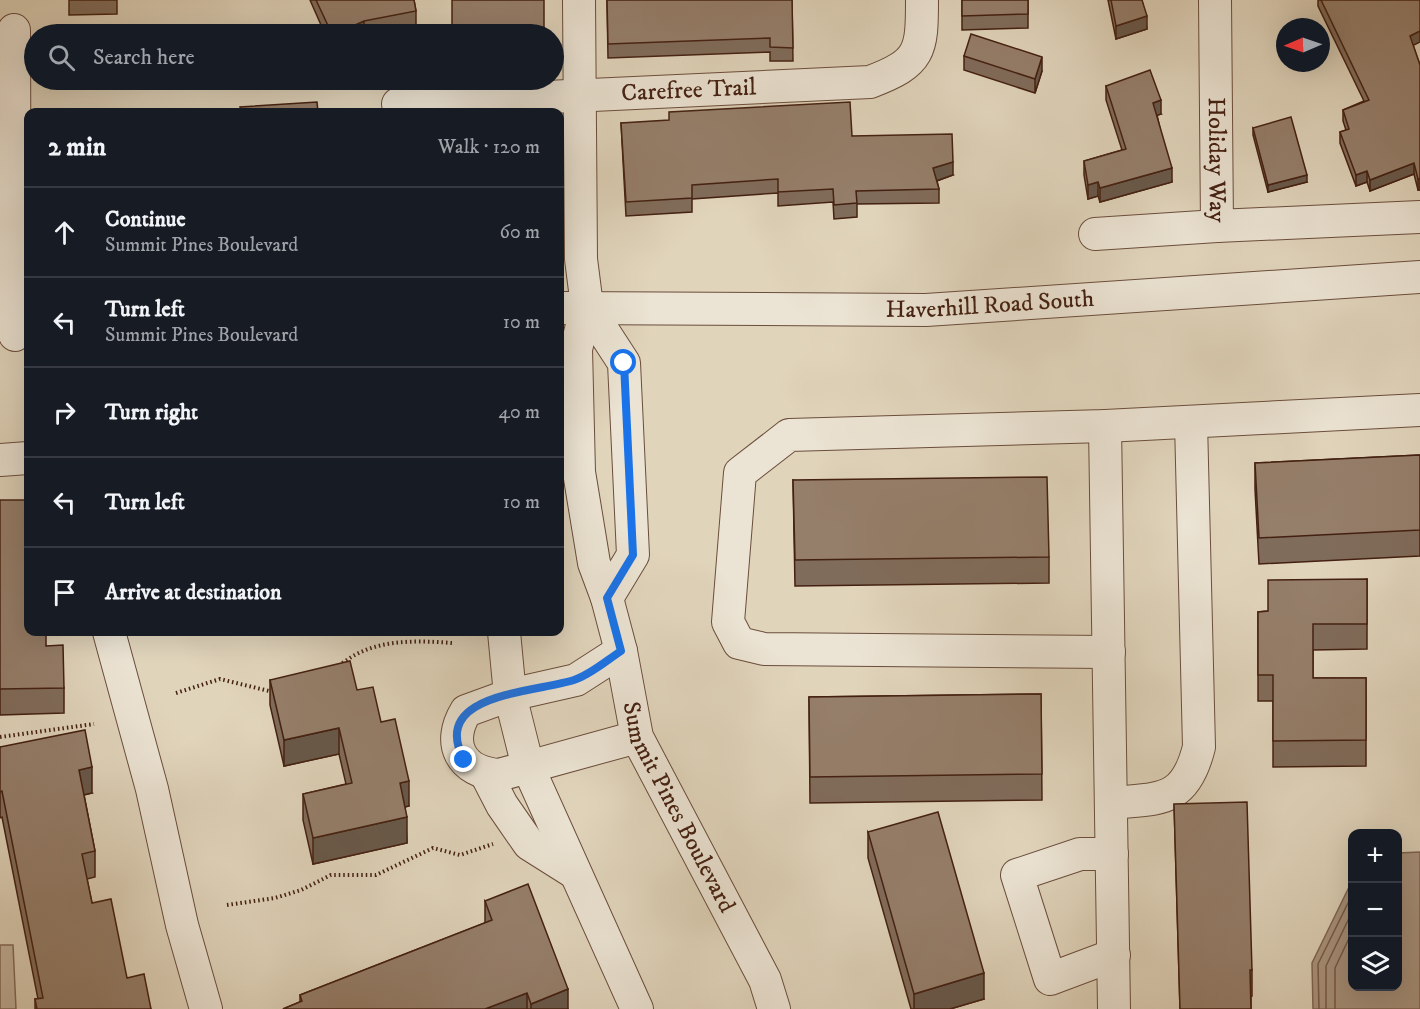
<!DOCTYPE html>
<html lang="en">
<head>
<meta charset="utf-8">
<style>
	body { margin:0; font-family:"IM FELL DW Pica",serif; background:#242831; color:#f1f3f6 }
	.controls { position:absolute; right:18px; bottom:18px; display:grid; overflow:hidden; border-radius:12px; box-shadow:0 6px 24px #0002 }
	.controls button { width:54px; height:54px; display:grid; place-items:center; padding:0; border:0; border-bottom:2px solid #363941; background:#171b24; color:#f1f3f6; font:30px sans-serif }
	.compass { position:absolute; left:1276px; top:18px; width:54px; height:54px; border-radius:50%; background:#171b24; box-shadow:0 6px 24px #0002; rotate:268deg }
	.stop { position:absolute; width:18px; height:18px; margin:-14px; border:4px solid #1a73e8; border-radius:50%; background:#fff }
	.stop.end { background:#1a73e8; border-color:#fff; box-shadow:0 2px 6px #0008 }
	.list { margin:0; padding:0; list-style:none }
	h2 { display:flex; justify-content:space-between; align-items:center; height:78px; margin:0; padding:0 24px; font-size:26px }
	h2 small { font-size:20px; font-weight:400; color:#9ea1a6 }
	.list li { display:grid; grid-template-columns:39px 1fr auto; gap:18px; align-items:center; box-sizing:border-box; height:90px; padding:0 24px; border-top:2px solid #363941 }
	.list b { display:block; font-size:22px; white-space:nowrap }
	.list p { margin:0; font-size:20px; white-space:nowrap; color:#9ea1a6 }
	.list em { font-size:20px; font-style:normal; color:#9ea1a6 }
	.icon { flex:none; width:33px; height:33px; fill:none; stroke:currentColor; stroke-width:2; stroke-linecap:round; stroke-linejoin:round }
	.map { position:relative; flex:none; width:1420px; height:1009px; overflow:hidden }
	.search { position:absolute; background:#171b24; box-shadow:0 6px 24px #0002; left:24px; top:24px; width:540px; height:66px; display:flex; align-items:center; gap:15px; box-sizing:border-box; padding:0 21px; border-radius:33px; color:#9ea1a6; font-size:22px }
	.panel { position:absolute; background:#171b24; box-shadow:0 6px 24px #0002; left:24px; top:108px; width:540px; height:528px; border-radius:12px }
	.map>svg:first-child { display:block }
</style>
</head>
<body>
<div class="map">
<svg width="1420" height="1009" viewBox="0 0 1420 1009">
	<rect width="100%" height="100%" fill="#e0d4bb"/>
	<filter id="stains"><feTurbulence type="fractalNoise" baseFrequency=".00333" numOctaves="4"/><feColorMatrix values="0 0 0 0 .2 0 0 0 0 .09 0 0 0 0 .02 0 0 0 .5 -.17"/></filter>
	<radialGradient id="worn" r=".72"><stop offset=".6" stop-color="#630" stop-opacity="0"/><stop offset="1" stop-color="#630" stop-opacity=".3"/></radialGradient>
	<path fill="#c5b59e" stroke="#846a58" stroke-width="1.5" d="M0,945H13L16,1009H0Z"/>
	<path fill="#ab9782" stroke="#826755" stroke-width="1.5" d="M1420,852V1009H1313L1312,963L1352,881V986H1398V853Z"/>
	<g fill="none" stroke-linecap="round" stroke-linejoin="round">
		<g stroke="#785c4a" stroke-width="1.5">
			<path d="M1319,1009L1318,964L1352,895"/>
			<path d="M1326,1009V966L1352,912"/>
			<path d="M1335,1009V968L1352,932"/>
		</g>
		<g stroke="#6b4d3c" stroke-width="34">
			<g id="minor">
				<path id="s1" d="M579,0L581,259L587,306L576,349L579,472L594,563L607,598L621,651L637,737L765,980L774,1009"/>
				<path id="s2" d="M1215,0L1217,226L1420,217"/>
				<path d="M14,30L15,335"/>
				<path id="s3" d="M398,104L870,82C921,63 922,51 922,0"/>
				<path d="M1095,234L1217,226"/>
				<path d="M587,306L624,363L633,555L607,598"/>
				<path id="s4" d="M560,308L926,310L1420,277"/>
				<path d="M1105,426L1114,1009"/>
				<path d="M0,460L28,458"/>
				<path d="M109,632L152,789L182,925L206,1009"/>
				<path d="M504,632L510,695L528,767L637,1009"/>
				<path d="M621,651L576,680L510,695L466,711C446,744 461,772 499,775L637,737"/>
				<path d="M1109,652L764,649L739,643L728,622L740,473L789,435L1105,426L1420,410"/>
				<path d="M486,774L502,805L529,844L575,873"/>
				<path d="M1112,803C1161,798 1185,803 1199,747L1191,422"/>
				<path d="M1112,854H1080L1017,875L1050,979L1114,955"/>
			</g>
		</g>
		<g stroke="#442012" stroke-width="4" stroke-dasharray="1.5 3" stroke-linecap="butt">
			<path d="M339,666C370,639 412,640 452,643"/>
			<path d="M176,693L220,679L273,692"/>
			<path d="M0,737L94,724"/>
			<path d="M227,905L275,898L301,890L331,875H376L433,848L460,855L493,844"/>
		</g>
		<use href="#minor" stroke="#ebe3d3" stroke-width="32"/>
	</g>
	<g fill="#806c5b" stroke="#442012" stroke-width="1.5">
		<path d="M69,0H117V14L69,15Z"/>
		<path d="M310,0H414L416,11V25L367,34H325Z"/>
		<path d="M607,0H792L793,61H770V52L608,58Z"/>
		<path d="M962,0H1028V28L962,30Z"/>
		<path d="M1108,0H1142L1147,29L1116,39Z"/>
		<path d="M1318,0H1420L1413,45L1420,65V190H1418L1414,174L1370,191L1367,182L1356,186L1340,143V132L1346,130L1343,121V110L1364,101L1318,6Z"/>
		<path d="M964,56L1042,71L1035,93L964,70Z"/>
		<path d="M1106,86L1161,114L1157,115L1172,182L1100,202L1098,196L1088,199L1084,175V161L1122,150L1106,100Z"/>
		<path d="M621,123L852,136L953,175L937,181L939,189V203L857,204V217L834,219L833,202L778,206V193L692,199V212L626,216Z"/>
		<path d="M1253,128L1307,182L1268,192L1253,135Z"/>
		<path d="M1420,455V556L1259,564L1255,489V463Z"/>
		<path d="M793,480L1049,557V583L795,586Z"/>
		<path d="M0,500L46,646L64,688V713L0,715Z"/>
		<path d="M1367,579V649L1313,650V678H1366V766L1273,767V701H1258V612L1268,611Z"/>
		<path d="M270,680L357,690L381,722L409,806L405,807L407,843L313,864L303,820V794L346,784L339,754L284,766L270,705Z"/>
		<path d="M1041,694L1042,800L810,803L809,697Z"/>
		<path d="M0,747L92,793L84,795L95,851V877L87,879L92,903L127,978L151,1009H35V999H38L2,817L0,818Z"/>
		<path d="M1174,804L1252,970V996H1251V1009H1180Z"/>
		<path d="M868,832L984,999L950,1009H911L868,858Z"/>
		<path d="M485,901L568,1009H283L300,1002V995L485,923Z"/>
	</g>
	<g fill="#68584a" stroke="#442012" stroke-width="1.5">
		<path d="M1147,16V29L1116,39V26Z"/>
		<path d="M364,21V34H335Z"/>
		<path d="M1420,31V42L1410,47V36Z"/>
		<path d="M1042,57V71L1035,93V79Z"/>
		<path d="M1161,100V114L1153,117V103Z"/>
		<path d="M953,162V175L933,182V168Z"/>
		<path d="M1414,163V174L1370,191V180Z"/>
		<path d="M1172,168V182L1100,202V188Z"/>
		<path d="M1367,171V182L1356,186V175Z"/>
		<path d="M1307,175V182L1268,192V185Z"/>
		<rect x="1418" y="179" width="2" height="11"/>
		<path d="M1098,182V196L1088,199V185Z"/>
		<path d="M339,728V754L284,766V740Z"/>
		<path d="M92,767V793L79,796V770Z"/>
		<path d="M409,781V806L400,808V783Z"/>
		<path d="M407,817V843L313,864V838Z"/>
		<path d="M984,973V999L950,1009H914V994Z"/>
		<path d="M568,989V1009H531V1004Z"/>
		<path d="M527,993V1009H485Z"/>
	</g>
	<g fill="#957e6a" stroke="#442012" stroke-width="1.5">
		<path d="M316,0H414L416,11L364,21L335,34H332Z"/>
		<rect x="452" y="0" width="92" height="34"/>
		<path d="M607,0H792L793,48L770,47V38L608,44Z"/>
		<path d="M962,0H1028V14L962,16Z"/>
		<path d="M1111,0H1142L1147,16L1116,26Z"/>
		<path d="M1321,0H1420V31L1410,36L1420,65V179H1418L1414,163L1370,180L1367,171L1356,175L1340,132L1349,129L1343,110L1369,100Z"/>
		<path d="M971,34L1042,57L1035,79L964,56Z"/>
		<path d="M1150,70L1161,100L1153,103L1172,168L1100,188L1098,182L1088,185L1084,161L1126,149L1106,86Z"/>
		<path d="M317,102L318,112H241L240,107Z"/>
		<path d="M850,102L852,136L952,134L953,162L933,168L939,189L856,191L857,203L834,205L833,189L778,192V179L692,185V198L626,202L621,123L669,120V112Z"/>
		<path d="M1291,117L1307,175L1268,185L1253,128Z"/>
		<path d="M1420,455V530L1259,538L1255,463Z"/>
		<path d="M1047,477L1049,557L795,560L793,480Z"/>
		<path d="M0,500H28V632H46V646L63,645L64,688L0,689Z"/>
		<path d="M1367,579V624H1313V678H1366V740L1273,741V675H1258V612L1268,611V580Z"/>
		<path d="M350,661L357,690L373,687L381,722L395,719L409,781L400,783L407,817L313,838L303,794L352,783L339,728L284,740L270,680Z"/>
		<path d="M1041,694L1042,774L810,777L809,697Z"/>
		<path d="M85,730L92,767L79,770L95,851L82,854L92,903L111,899L127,978L144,974L151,1009H37L35,999L43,998L2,791L0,792V747Z"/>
		<path d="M1247,802L1252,970H1250L1251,1009H1180L1174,804Z"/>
		<path d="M938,812L984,973L914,994L868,832Z"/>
		<path d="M528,884L568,989L531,1004L527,993L485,1009H283L302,1001L300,995L492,920L485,901Z"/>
	</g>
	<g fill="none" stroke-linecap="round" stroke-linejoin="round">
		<path stroke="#1a73e8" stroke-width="8" d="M464,760C429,693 533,693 574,680C590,675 606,661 621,651L607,598L633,555L624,363"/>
	</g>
	<g text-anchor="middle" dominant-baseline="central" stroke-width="4.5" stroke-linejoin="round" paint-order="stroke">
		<g font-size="24" fill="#442012" stroke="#ebe3d3">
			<text stroke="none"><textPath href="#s3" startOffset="291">Carefree Trail</textPath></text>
			<text stroke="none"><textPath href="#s2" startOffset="160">Holiday Way</textPath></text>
			<text stroke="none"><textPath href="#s4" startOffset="430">Haverhill Road South</textPath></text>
			<text stroke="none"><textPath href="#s1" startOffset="826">Summit Pines Boulevard</textPath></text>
		</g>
	</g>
	<rect width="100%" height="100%" filter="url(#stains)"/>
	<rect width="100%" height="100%" fill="url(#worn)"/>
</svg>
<div class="controls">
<button>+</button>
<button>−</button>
<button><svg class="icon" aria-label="layers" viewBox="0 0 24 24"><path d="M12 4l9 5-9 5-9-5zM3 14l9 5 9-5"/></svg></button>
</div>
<svg class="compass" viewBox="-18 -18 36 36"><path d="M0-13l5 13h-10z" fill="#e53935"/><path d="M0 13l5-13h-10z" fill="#9ea1a6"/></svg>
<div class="stop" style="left:624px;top:363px"></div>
<div class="stop end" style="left:464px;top:760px"></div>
<div class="search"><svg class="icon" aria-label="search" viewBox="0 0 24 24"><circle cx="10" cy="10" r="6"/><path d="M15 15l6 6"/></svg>Search here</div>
<section class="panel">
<h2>2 min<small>Walk · 120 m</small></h2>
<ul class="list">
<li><svg class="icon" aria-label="ahead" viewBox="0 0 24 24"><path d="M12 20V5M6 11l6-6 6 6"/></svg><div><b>Continue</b><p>Summit Pines Boulevard</p></div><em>60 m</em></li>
<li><svg class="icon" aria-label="left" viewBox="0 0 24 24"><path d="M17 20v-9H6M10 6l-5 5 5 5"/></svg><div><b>Turn left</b><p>Summit Pines Boulevard</p></div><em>10 m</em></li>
<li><svg class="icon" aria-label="right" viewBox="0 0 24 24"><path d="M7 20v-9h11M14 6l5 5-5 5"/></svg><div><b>Turn right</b></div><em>40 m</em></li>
<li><svg class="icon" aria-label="left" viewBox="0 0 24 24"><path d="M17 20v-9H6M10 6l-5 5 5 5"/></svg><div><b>Turn left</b></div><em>10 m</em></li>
<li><svg class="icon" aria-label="arrive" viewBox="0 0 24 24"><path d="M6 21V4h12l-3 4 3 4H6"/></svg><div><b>Arrive at destination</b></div></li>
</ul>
</section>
</div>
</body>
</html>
